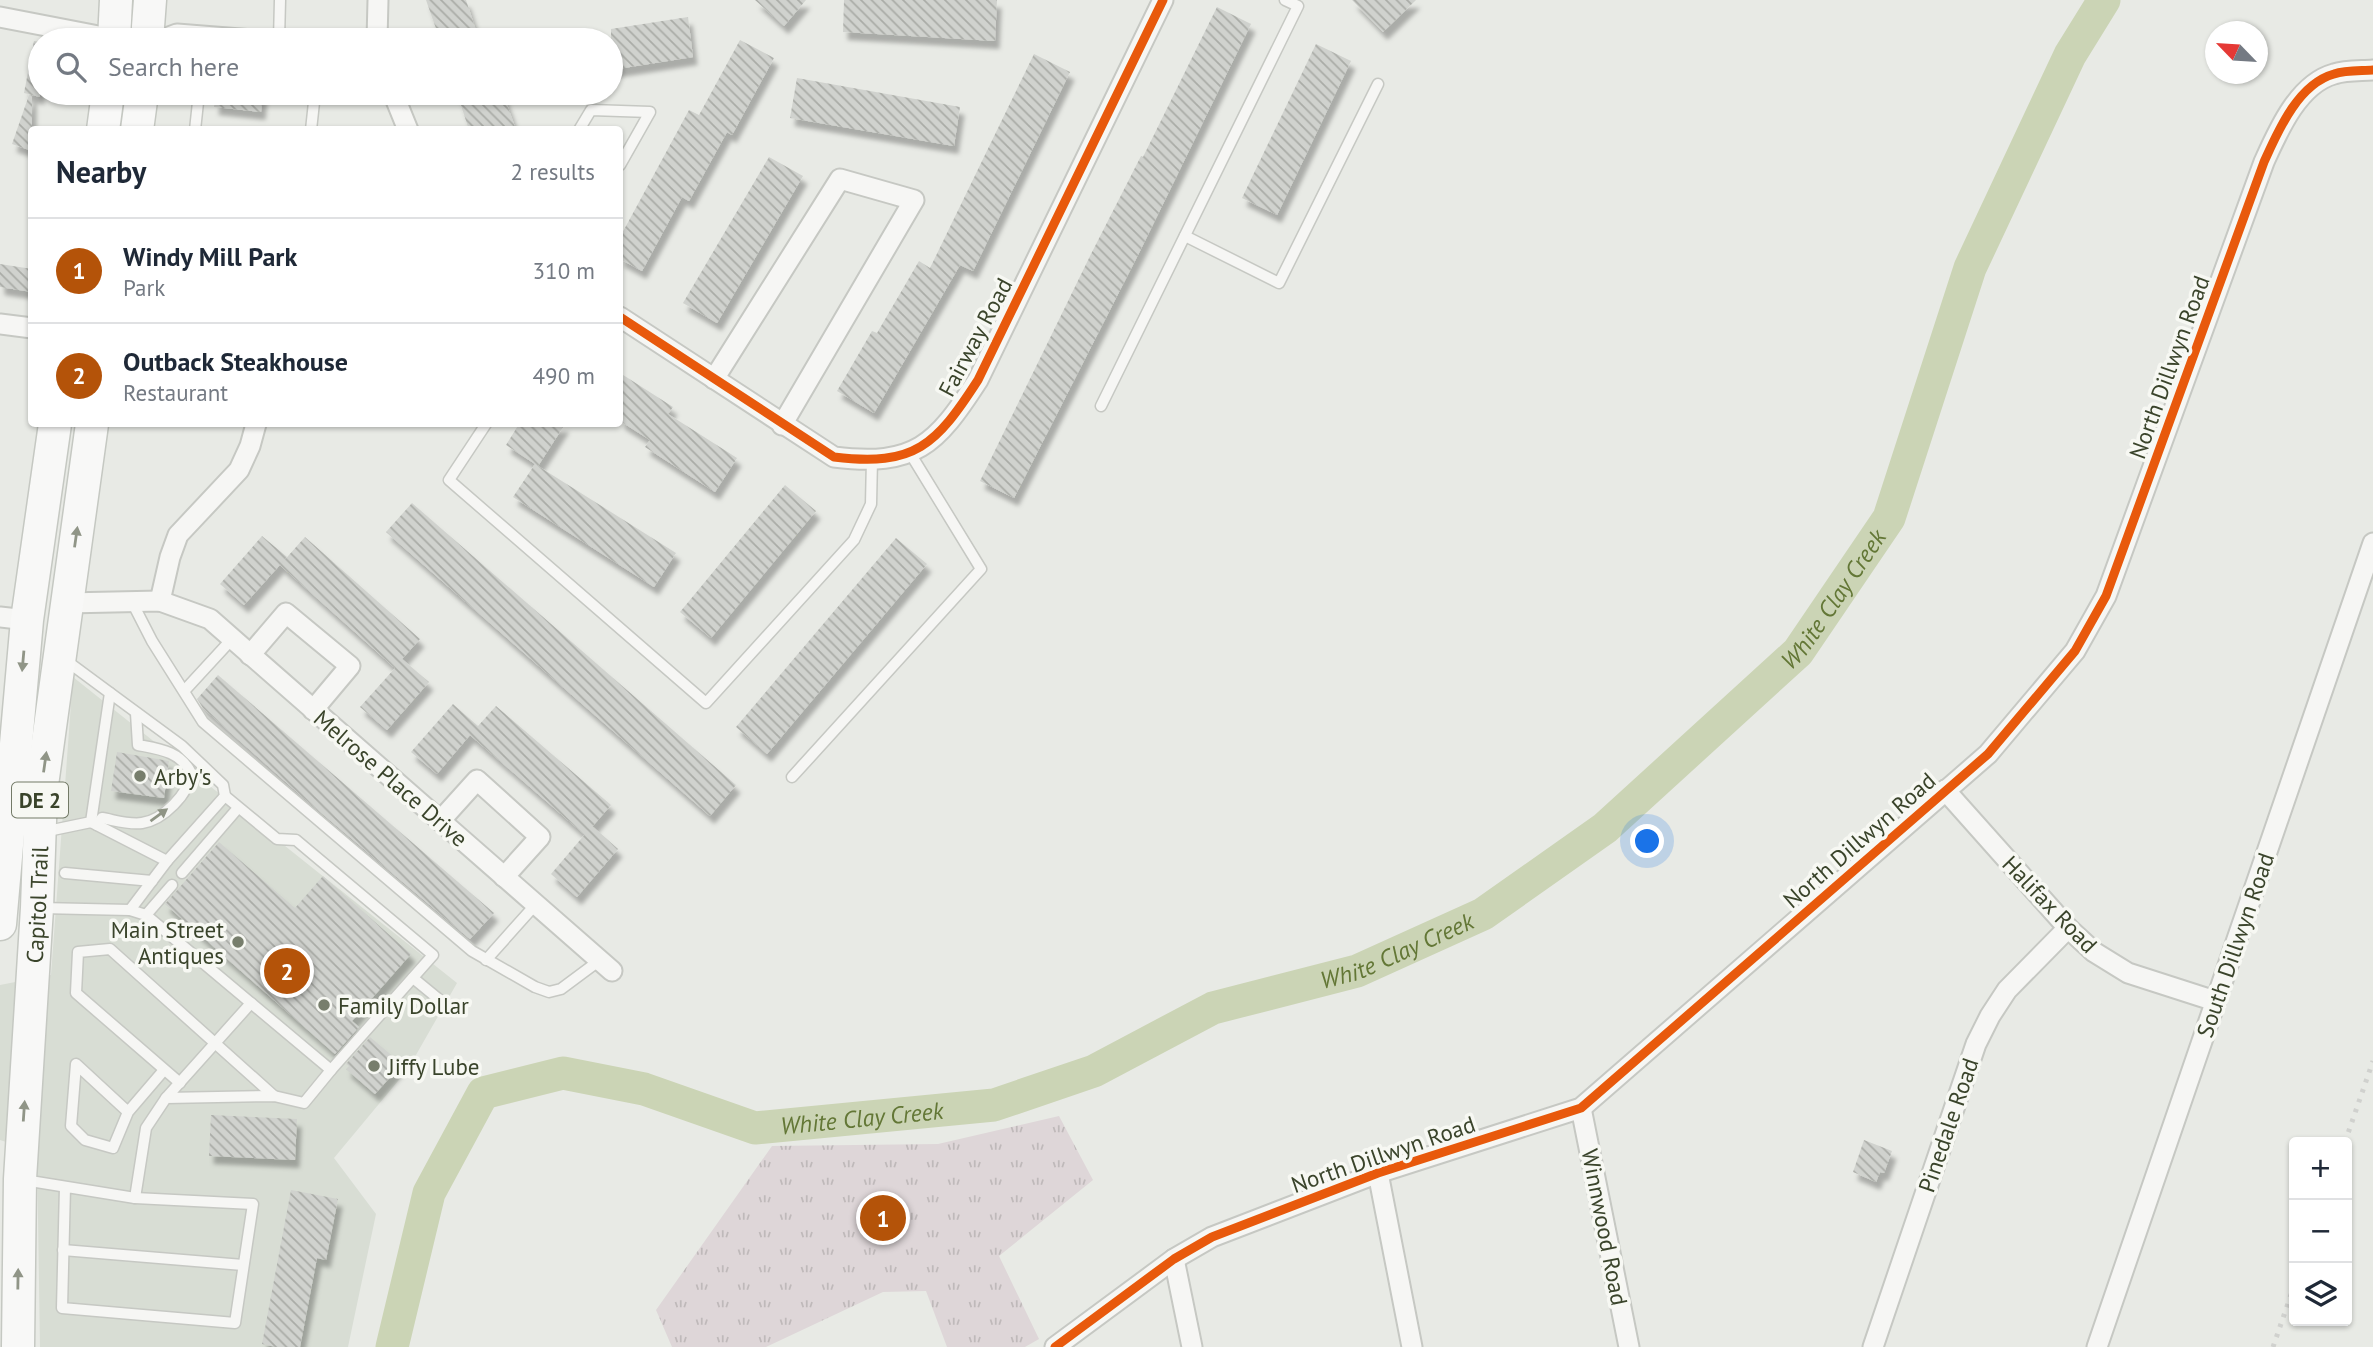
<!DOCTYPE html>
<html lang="en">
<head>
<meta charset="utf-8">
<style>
	body { margin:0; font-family:"PT Sans",sans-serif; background:#f6f6f7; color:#1f2937 }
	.controls { position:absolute; right:21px; bottom:21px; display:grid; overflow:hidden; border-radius:7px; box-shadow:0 2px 5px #0004 }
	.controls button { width:63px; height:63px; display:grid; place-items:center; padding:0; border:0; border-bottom:2px solid #e0e1e3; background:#fff; color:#1f2937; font:35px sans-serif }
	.compass { position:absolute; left:2205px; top:21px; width:63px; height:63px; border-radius:50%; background:#fff; box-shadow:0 2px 5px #0004; rotate:295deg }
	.you { position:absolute; left:1648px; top:842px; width:24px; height:24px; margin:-18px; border:5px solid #fff; border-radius:50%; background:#1a73e8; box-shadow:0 0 0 10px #1a73e833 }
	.badge { display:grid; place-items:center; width:46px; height:46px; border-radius:50%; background:#b45309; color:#fff; font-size:23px; font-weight:700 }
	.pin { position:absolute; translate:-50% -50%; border:4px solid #fff; box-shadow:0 2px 7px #0006 }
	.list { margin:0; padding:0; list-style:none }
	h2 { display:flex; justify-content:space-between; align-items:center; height:91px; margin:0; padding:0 28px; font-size:30px }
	h2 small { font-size:23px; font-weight:400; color:#747a83 }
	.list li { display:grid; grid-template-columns:46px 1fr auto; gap:21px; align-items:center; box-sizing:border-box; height:105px; padding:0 28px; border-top:2px solid #e0e1e3 }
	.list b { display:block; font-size:26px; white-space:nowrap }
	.list p { margin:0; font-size:23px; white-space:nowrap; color:#747a83 }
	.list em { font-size:23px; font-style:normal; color:#747a83 }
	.icon { flex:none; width:38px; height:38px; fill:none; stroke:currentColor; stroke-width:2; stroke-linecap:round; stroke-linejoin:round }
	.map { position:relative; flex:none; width:2373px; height:1347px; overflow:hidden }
	.search { position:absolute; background:#fff; box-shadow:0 2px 5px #0004; left:28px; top:28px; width:595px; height:77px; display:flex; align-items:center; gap:18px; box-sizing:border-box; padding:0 24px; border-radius:38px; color:#747a83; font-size:26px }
	.panel { position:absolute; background:#fff; box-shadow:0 2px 5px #0004; left:28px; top:126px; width:595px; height:301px; border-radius:7px }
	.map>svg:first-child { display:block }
</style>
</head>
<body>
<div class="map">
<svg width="2373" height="1347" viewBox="0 0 2373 1347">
	<defs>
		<pattern id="park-tufts" width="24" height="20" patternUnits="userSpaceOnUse" patternTransform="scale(1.75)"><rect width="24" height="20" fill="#ded6d8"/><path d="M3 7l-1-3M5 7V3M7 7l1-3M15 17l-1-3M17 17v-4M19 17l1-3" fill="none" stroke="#bfb9ba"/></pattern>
		<pattern id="building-back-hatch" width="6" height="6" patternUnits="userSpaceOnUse" patternTransform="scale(1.75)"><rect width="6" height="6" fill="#d0d2ce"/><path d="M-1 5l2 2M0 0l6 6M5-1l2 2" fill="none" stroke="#aaaca7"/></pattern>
		<filter id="shadow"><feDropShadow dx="4.5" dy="8" stdDeviation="2" flood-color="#0004"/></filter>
	</defs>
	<rect width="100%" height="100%" fill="#e8eae5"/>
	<path fill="#d8ddd4" d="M73,677L457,983L408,1069L334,1158L376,1214L348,1347H40L37,1152L0,1140V985L51,975Z"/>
	<path fill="url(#park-tufts)" d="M1059,1116L1093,1180L999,1256L1039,1339L1025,1347H947L926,1291L883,1292L766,1347H672L656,1310L772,1146L938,1144Z"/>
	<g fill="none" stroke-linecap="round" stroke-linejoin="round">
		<path stroke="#cbd4b5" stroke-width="33" id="s1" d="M392,1347L429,1193L483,1093L563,1073L644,1089L755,1128L994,1105L1094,1071L1213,1008L1357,971L1483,914L1605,828L1798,652L1889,518L1970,268L2070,55L2104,0"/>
	</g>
	<g fill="url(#building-back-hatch)" filter="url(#shadow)">
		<path d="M426,0H466L479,40H440Z"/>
		<path d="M755,0H806L784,26Z"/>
		<path d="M844,0H997L995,41L843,32Z"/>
		<path d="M1352,0H1416L1383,32Z"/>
		<path d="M1217,7L1251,24L1140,251L1014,498L980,481L1091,254L1141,156L1143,157Z"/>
		<path d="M688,17L693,57L611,70V29Z"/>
		<path d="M740,40L774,58L732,135L727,132L689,201L682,197L642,271L620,259V237L689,110L699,115Z"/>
		<path d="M34,41L40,42V97L24,93Z"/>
		<path d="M1316,44L1351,61L1277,215L1242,198Z"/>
		<path d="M1034,54L1070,72L973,271L960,265L874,413L837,391L872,331L877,333L919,261L930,268Z"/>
		<path d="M797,78L960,107L954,146L790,118Z"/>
		<path d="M216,93H263L261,112L214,107Z"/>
		<path d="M457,93H503L516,130H469Z"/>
		<path d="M29,95H32V151L12,144Z"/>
		<path d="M769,157L803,176L717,323L683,303Z"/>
		<path d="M0,264L32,269V292L0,287Z"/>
		<path d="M620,373L673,407L668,414L737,458L715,492L645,447L650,440L620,421Z"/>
		<path d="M519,424H565L538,466L676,553L654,587L513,497L535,464L506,445Z"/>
		<path d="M785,485L816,511L711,638L680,612Z"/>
		<path d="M412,503L736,785L710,816L386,532Z"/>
		<path d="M262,536L287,557L244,605L220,584Z"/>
		<path d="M305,537L420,639L402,659L429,682L387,730L360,707L395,668L280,565Z"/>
		<path d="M896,538L927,564L767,754L736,727Z"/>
		<path d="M218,675L494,913L470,939L305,799L203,708L197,699Z"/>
		<path d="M453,704L478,726L496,706L611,805L585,835L470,735L437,774L411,752Z"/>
		<path d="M117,752L169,761L164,798L111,791Z"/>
		<path d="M592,826L618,849L577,897L551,874Z"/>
		<path d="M219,842L295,908L323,876L411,954L352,1021L359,1027L335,1054L165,904Z"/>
		<path d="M370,1037L402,1064L375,1094L346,1069L349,1066L346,1064Z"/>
		<path d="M211,1115L297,1119L295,1160L209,1156Z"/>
		<path d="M1864,1140L1892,1151L1884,1173L1880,1172L1876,1182L1853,1172Z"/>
		<path d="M291,1190L338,1199L326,1260L317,1258L300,1347H276L262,1344Z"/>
	</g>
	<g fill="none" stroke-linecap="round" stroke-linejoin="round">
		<g stroke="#c6c8c3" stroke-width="13">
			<g id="lane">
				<path d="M279,40L280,0"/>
				<path d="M195,130L199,93"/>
				<path d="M311,130L315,93"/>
				<path d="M579,130L591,110L650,112L620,165"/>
				<path d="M1185,236L1279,283L1378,84"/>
				<path d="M1101,406L1298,6L1285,0"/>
				<path d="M486,424L449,480L706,703L854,540L871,504L872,459"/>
				<path d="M132,602L152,641L203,722L472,951L535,987L549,992L561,989L600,960"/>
				<path d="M185,690L232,639"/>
				<path d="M110,693L182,746L223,785L225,796L167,861"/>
				<path d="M792,777L981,569L910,453"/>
				<path d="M225,796L277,839L296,840L433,955L331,1070"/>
				<path d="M91,822L167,861L130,910"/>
				<path d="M97,825L102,818C114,820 129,825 142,823C163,820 189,794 191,773C180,751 159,749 138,745L136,713"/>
				<path d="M43,832L91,822L110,693L64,659"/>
				<path d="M65,873L152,881"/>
				<path d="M182,873L238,808"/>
				<path d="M41,908L130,910L146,915L331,1070L304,1103L274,1096L166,1098L146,1128L135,1198"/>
				<path d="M146,915L172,885"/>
				<path d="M486,960L536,904"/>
				<path d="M413,978L441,1001"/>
				<path d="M180,1083L76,993L78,952L110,949L274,1096"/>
				<path d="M166,1098L251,1003"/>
				<path d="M128,1112L113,1148L85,1140L71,1126L76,1064L128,1112L164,1070"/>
				<path d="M24,1180L135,1198L253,1204L235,1323L62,1308L65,1187"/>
				<path d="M63,1250L243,1265"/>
			</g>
		</g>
		<g stroke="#c6c8c3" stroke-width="23">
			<g id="street">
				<path d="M0,17L114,39"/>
				<path d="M161,40L177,34L253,40"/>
				<path d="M377,40L378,0"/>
				<path d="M393,93L408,130"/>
				<path d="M620,317L834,457C915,467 936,445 978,380L1163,0"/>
				<path d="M0,324L32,328"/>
				<path d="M714,379L840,179L914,200L782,425"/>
				<path d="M160,601L170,557L178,535L239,470L250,446L256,424"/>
				<path d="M67,603L160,601L210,619L612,971"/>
				<path d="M0,617L27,620"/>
				<path d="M250,655L286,613L350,666L313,710"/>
				<path d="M1945,790L2068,928L2094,952L2128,973L2215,1001"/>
				<path d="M440,821L477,780L540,837L504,877"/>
				<path d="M1581,1108L1629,1347"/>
				<path d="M1378,1173L1412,1347"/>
				<path d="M1174,1259L1192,1347"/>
				<path d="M1055,1347L1174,1259L1212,1237L1378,1173L1581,1108L1988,754L2075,651L2106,596L2264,162C2278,131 2298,84 2334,74C2346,70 2361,71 2373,70"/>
				<path d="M1873,1347L1976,1044L1990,1016L2007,990L2068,928"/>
				<path d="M2097,1347L2373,543"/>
			</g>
		</g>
		<g stroke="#c5c8c2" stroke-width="35">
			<g id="primary">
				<path d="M114,40L116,0"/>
				<path d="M147,40L150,0"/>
				<path d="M103,130L108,93"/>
				<path d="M137,130L142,93"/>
				<path d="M0,924L27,620L55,424"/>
				<path id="s2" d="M18,1347L20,1179L37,908L41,792L92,424"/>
			</g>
		</g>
		<use href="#lane" stroke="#f6f6f4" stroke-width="10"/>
		<use href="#street" stroke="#f6f6f4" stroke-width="19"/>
		<use href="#primary" stroke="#f8f8f7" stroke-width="32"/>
		<g stroke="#d0d1ce" stroke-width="5" stroke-dasharray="3.5 7" stroke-linecap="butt">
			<path d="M2345,1142L2373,1061"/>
			<path d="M2273,1347L2294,1286"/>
		</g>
		<g stroke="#f7f8f3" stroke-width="13">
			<g id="cycleway">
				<path d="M620,317L834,457C915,467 936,445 978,380L1163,0"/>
				<path d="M1055,1347L1174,1259L1212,1237L1378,1173L1581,1108L1988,754L2075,651L2106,596L2264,162C2278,131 2298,84 2334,74C2346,70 2361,71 2373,70"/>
			</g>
		</g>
		<use href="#cycleway" stroke="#e8590c" stroke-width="9"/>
	</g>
	<defs><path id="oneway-solid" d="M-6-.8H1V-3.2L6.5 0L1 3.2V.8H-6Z" transform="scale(1.75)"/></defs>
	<g fill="#909587">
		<use href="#oneway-solid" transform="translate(76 537) rotate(-82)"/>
		<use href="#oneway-solid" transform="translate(23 661) rotate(95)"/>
		<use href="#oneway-solid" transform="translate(45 762) rotate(-82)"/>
		<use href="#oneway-solid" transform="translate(24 1111) rotate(-86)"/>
		<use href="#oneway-solid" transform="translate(18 1279) rotate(-89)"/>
	</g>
	<use fill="#8f9485" href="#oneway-solid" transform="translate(159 815) rotate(-36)"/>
	<g fill="#777e6c" stroke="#f7f8f3" stroke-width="2.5">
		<circle cx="140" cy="776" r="7"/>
		<circle cx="238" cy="942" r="7"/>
		<circle cx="324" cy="1005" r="7"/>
		<circle cx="374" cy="1066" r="7"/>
	</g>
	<g text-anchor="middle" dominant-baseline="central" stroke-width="7" stroke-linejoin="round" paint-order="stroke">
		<rect fill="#f7f8f3" stroke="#737a67" stroke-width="2" x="12" y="782.5" width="56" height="35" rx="5"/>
		<g font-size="21" font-weight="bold" fill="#3a442b">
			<text x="40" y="800">DE 2</text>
		</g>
		<g font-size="23" fill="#3a442b" stroke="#f7f8f3">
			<text transform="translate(975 337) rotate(-62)">Fairway Road</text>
			<text transform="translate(2169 367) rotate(-70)">North Dillwyn Road</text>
			<text transform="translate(391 778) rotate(41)">Melrose Place Drive</text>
			<text transform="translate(1859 840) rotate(-41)">North Dillwyn Road</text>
			<text transform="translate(2050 904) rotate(46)">Halifax Road</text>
			<text stroke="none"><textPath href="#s2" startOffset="443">Capitol Trail</textPath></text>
			<text transform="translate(2235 945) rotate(-71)">South Dillwyn Road</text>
			<text transform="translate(1948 1125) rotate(-71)">Pinedale Road</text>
			<text transform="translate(1383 1154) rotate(-19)">North Dillwyn Road</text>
			<text transform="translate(1605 1227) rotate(79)">Winnwood Road</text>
		</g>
		<g font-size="23" fill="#3a442b" stroke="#f7f8f3" text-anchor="start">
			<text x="154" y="776">Arby's</text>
			<text x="224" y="929" text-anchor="end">Main Street<tspan x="224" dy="26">Antiques</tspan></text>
			<text x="338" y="1005">Family Dollar</text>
			<text x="388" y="1066">Jiffy Lube</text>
		</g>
		<g font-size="24" font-style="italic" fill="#637736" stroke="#f7f8f3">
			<text stroke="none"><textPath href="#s1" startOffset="1796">White Clay Creek</textPath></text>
			<text stroke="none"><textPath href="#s1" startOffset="1228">White Clay Creek</textPath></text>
			<text stroke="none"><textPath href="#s1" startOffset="662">White Clay Creek</textPath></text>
		</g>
	</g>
</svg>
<div class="controls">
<button>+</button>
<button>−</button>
<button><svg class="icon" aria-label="layers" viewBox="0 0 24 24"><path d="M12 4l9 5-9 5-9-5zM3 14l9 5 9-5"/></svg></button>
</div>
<svg class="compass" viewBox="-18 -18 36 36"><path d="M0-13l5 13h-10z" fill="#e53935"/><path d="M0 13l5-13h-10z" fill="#747a83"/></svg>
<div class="you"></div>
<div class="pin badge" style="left:883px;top:1218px">1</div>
<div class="pin badge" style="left:287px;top:971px">2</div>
<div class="search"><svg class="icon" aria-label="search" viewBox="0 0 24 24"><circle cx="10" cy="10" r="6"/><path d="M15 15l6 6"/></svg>Search here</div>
<section class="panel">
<h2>Nearby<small>2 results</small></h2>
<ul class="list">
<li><span class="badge">1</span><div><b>Windy Mill Park</b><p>Park</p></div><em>310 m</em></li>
<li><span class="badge">2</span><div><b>Outback Steakhouse</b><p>Restaurant</p></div><em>490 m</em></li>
</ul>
</section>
</div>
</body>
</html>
